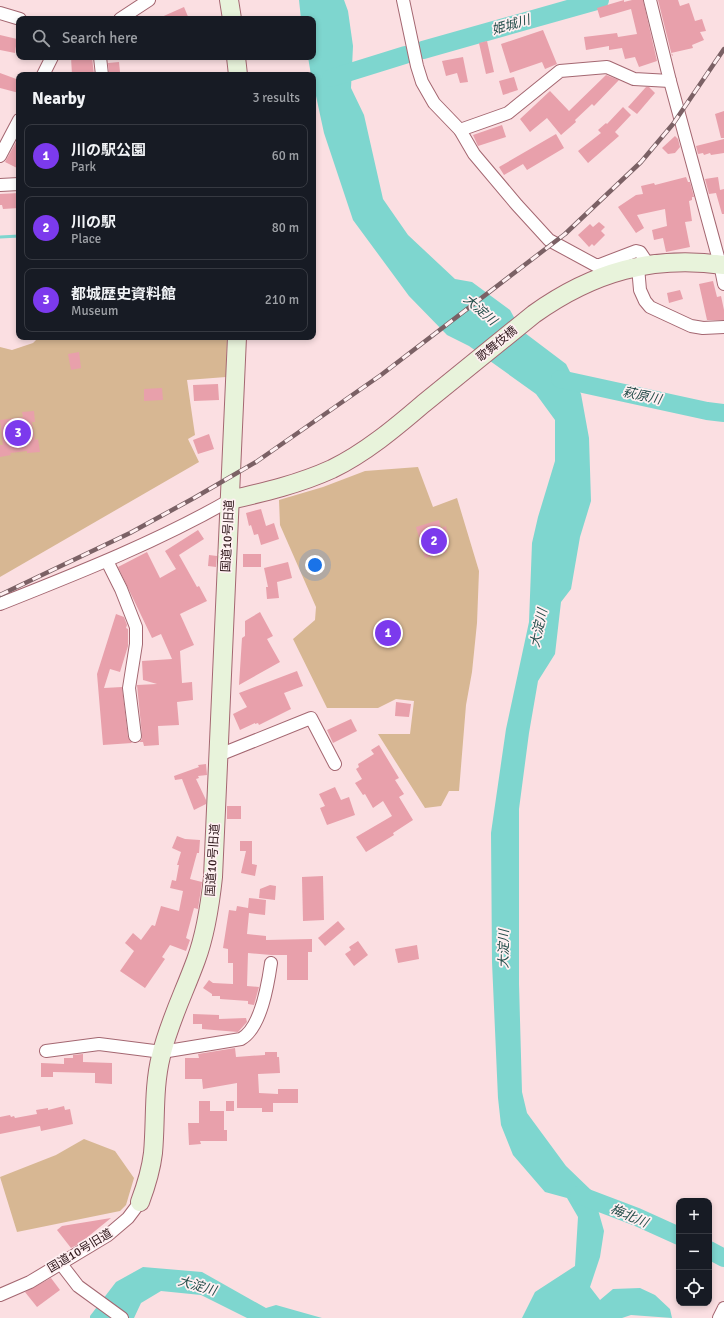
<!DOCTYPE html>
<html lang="en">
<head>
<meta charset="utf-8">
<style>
	body { margin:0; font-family:Signika,"Noto Sans JP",sans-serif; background:#242831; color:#f1f3f6 }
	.controls { position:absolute; right:12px; bottom:12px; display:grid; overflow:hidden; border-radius:8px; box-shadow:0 2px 6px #0003 }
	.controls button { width:36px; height:36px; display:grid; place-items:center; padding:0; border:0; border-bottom:1px solid #363941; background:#171b24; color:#f1f3f6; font:20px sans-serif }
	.you { position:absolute; left:315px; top:565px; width:14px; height:14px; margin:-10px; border:3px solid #fff; border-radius:50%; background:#1a73e8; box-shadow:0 0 0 6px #1a73e833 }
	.badge { display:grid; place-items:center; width:26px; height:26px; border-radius:50%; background:#7c3aed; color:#fff; font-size:13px; font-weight:700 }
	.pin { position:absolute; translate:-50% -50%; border:2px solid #fff; box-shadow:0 1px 4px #0006 }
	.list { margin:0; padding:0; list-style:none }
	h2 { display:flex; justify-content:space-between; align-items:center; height:52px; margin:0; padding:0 16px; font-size:17px }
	h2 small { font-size:13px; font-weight:400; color:#9ea1a6 }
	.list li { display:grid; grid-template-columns:26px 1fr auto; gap:12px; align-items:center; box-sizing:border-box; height:64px; margin:0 8px 8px; padding:0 8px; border:1px solid #363941; border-radius:8px }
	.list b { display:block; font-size:15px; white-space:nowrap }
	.list p { margin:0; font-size:13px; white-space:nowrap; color:#9ea1a6 }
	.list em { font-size:13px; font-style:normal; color:#9ea1a6 }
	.icon { flex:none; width:22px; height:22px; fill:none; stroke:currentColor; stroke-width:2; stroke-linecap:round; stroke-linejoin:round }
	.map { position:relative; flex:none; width:724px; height:1318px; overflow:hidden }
	.search { position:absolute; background:#171b24; box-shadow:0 2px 6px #0003; left:16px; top:16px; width:300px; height:44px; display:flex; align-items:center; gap:10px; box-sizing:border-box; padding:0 14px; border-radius:8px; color:#9ea1a6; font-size:15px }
	.panel { position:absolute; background:#171b24; box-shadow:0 2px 6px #0003; left:16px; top:72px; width:300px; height:268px; border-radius:8px }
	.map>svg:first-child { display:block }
</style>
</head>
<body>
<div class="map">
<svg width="724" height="1318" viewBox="0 0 724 1318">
	<rect width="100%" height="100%" fill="#fbdfe2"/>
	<g fill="#d7b793">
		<path d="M39,337H227L226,377L187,380L195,435L188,439L199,462L0,577V347L12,350L33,343Z"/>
		<path d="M418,467L433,507L457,498L479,571L477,623L472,672L466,705L459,791H449L441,806L425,808L378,734H410L414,701L396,699L378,708H327L293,639L315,620L316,607L280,525L279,500L323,487L365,471Z"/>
		<path d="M84,1139L115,1151L134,1178L126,1205L120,1211L17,1232L0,1177L56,1155Z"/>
	</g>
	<g fill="#7ed6cf">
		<path d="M299,0H344L348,11L353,46L351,88L364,115L383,199L408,235L455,279L472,282L510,310L521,330L566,364L581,394L589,438L591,501L580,537L571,589L561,602L555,654L538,681L529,733L519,809V984L522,1092L527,1113L566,1166L593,1192L604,1231L600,1257L590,1287L600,1300L613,1289L640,1288L655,1295L670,1309L672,1318L631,1315L622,1318H522L535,1292L575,1266L578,1217L567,1198L545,1192L513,1155L501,1125L498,1098L492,962L491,833L506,729L529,622L532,543L538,517L555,461V420L536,394L469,346L447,335L409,296L353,220L324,133L313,82V75H311L308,57H313V19H301Z"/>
		<path d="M143,1267L202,1272L266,1308L276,1305L322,1318H247L201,1295L161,1291L141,1303L134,1318H90V1316L116,1282Z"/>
	</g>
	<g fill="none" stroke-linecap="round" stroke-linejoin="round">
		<path stroke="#7ed6cf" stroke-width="3" d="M0,237L19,236"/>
		<g stroke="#7ed6cf" stroke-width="18">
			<path d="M423,50L600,0"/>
			<path d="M331,78L405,55"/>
			<path d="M560,379L707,411L724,413"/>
			<path d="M579,1195L637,1217L679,1236"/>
			<path d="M709,1250L724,1258"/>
		</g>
	</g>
	<g fill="#e8a0ab">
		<path d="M624,0V2L632,0H643L657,61L639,67L635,57L625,59L622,48L609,50V46L586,50L584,37L617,33L618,37L637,34L631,9L600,18L597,8Z"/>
		<path d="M658,0H678L680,6L689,3L695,21L702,19L706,31L700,32L704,40L692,45L693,48L671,53L673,55L672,56Z"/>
		<path d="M184,7L189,19H157Z"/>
		<path d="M543,30L557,64L545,69L542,62L510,73L501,44Z"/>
		<path d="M0,35L17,39L15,53L0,50Z"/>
		<path d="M487,41L494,72L486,74L479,43Z"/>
		<path d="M71,57H92L94,75H72Z"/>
		<path d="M463,57L468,82L460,83L457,73L446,76L442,61Z"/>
		<path d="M119,62L120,72L109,73L108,63Z"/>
		<path d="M0,73L19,80V93L0,88Z"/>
		<path d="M606,75L619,80L594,106L592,104L575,120L576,122L561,135L547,118L530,132L520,119L550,91L569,111Z"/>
		<path d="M514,77L518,90L503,95L499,81Z"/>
		<path d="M646,87H649L655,93L637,114L628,107Z"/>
		<path d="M623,107L631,115L615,132L619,136L588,163L578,151L601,133L598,130L606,123L607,124Z"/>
		<path d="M724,111V138H721L715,114Z"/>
		<path d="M502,125L506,137L478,146L473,135Z"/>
		<path d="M556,134L564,148L527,170L523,164L504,175L499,167Z"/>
		<path d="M675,136L678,139L680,147L675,153L668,154L662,148Z"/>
		<path d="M724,139V153L711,155L710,153L704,155L703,153L698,154L696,146Z"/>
		<path d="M16,142L19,143V169L5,162Z"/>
		<path d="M686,177L688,182H690L694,197H692V200L689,201L692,221L685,222L690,247L666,252L663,238L654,240L652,230L667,226L665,209L637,215L644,228L636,233L618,207L636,195L643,194L641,186L654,183L655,185Z"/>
		<path d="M718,177L720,190L724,189V214H722L716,193L709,194L705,179Z"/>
		<path d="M19,193V208L3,209L2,205H0V194Z"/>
		<path d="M599,222L605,227L601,231L605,235L594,246L592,244L589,247L578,235L590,224L593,227Z"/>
		<path d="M713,281L717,297L721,296L724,310V320H707L699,284Z"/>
		<path d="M680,290L683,299L669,303L667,293Z"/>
		<path d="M79,352L81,368L71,370L68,354Z"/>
		<path d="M218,384L219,400L194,401L193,385Z"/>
		<path d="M162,388L163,400L144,401V389Z"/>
		<path d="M34,411L35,422H32L35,440L38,439L40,452L27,453V451L10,453L11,455L0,457V445H3L0,420L23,417L22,412Z"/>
		<path d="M209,434L214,449L198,454L193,440Z"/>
		<path d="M261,509L266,526L274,523L279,539L261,545L258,534L254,535L251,525L249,526L246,513Z"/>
		<path d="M439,520L441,528L446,526L450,545L445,546L447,552L425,558L416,527Z"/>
		<path d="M198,530L204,539L179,555L197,587L199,586L207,601L180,614L194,645L180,651L182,683L192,682L193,700L177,702L179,725L158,726L159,745L144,746L143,742H139L142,739V735L137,685L157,684L143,680L142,661L172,659L161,634L152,638L118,567L147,552L160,578L176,569L165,551Z"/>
		<rect x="243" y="554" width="18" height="13"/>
		<path d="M209,555L217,556L216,567L208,566Z"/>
		<path d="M288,562L292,578L277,582L279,598L267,599L266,587H268L264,568Z"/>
		<path d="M260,612L273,636L267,639L280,662L239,685L242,638L245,636V621Z"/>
		<path d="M116,614L124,617L127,625L126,628L128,629V646L120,672L110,669L104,688L122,687L128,737L132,743L103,745L97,674Z"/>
		<path d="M297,671L303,686L284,693L291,709L259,725L258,723L255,724V723L240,730L233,714L247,707L239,693Z"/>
		<path d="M396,702L411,704L409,717L395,716Z"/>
		<path d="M351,719L357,731L333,743L327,730Z"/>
		<path d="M379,745L399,778L395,780L404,794L399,797L413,820L393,833L394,835L366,852L356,837L392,816L383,801L373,808L365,794L363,795L355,783L362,779L356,769L359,767L358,764L374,754L371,750Z"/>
		<path d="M206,764L207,775L198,776L199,778L196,779L206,800V804L194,810L182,779L175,780L174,776L199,767L198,765Z"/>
		<path d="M335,787L341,800L349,797L355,815L327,825L320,808L325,806L319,794Z"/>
		<rect x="227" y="806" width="14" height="13"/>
		<path d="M177,836L185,839L200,840L199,853H197L190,879L202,882L198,909L194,908L186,938L190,940L186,951L170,945L162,957L165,959L145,988L120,971L134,951L125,943L133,933L141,940L152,925L155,926L161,906L179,911L183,891L170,888L172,880L176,881L179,865H177L181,852L172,848Z"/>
		<path d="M240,841H252V864L257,865L255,876L241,873L246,851H240Z"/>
		<path d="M323,876L324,920L303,921L302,877Z"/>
		<path d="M270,885L276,886L275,900L259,898L260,889Z"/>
		<path d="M249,898L266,900L265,915L249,913L247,934L266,936V940L312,939V952H308V980H287V955H271L248,953L247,986L259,987L254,1005L248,1004V1001L220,999V996H212V994L203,988L209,980L213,983L233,984V963H228V949L223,948L229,910L236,911L237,906L248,908Z"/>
		<path d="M338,921L345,929L325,946L318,938Z"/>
		<path d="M358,941L368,955L354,966L345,954L351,950L349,947Z"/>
		<path d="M417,945L419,959L398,963L395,949Z"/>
		<path d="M193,1014L219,1015V1019L246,1018L247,1022L238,1032L202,1029V1024H193Z"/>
		<path d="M235,1048L236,1057L265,1055V1052H277V1057H279L280,1073L258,1074L259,1093L278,1094V1089H298V1103H273V1112H262V1108H237V1083L203,1089L202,1079H185V1058H199L198,1054Z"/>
		<path d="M83,1054V1062L112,1063V1084L95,1083V1073L53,1072V1077H41V1063L64,1064V1058H73V1055Z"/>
		<path d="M199,1101H210V1111H224V1130H227V1141H200L201,1144L189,1145L188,1123H199Z"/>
		<rect x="226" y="1101" width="8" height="10"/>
		<path d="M64,1106L65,1110L70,1109L73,1124L41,1131L40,1126L0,1134V1117L10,1115L11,1117L14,1116L15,1118L37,1114L36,1110L48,1108V1110Z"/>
		<path d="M111,1218L79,1244L71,1248L57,1230L62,1226Z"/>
		<path d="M51,1278L60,1290L37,1307L25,1292Z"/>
	</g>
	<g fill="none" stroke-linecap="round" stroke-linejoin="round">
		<g stroke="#a46771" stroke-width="14">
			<g id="street">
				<path d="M403,0L417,66L422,82L434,103L460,130L474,154L517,205L549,240L597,266L636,251L640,252L648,264"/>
				<path d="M650,0L670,81L720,264L724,284"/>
				<path d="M0,13L20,19"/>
				<path d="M120,19L149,0"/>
				<path d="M100,57L102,75"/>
				<path d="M43,75L52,57"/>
				<path d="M460,130L508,113L560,71L607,67L634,79L670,81"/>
				<path d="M0,156L19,120"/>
				<path d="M0,185L19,184"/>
				<path d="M638,267L640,290L645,301L650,307L691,326L703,328L724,327"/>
				<path d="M107,561L121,589L136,627V644L129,688L135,736"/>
				<path d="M0,604C78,573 157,542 230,500"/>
				<path d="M219,755L311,718L335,764"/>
				<path d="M46,1051L99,1044L162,1052L241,1039C261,1028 268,984 271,963"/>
				<path d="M61,1264L78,1286L122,1318"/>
				<path d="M0,1295L30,1282L108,1235L128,1218L140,1202"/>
				<path d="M719,1318L724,1308"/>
			</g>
		</g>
		<g stroke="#a46771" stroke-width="20">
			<g id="secondary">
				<path d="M229,0L232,19"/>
				<path d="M236,57L238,75"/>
				<path d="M230,500C265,492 299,484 332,469C365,453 395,428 423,404C460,374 497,344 534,314C593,272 652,255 724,265"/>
				<path d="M140,1202C146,1186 151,1170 153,1153C156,1121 153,1088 161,1056C169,1022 184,993 196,960C206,933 210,905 213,877L237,337"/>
			</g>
		</g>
		<use href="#street" stroke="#fff" stroke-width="12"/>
		<use href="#secondary" stroke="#e8f3db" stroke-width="18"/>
		<g stroke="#7b6165" stroke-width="4.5">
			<path id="rail" d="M0,595L130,533L194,498L256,462L381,375L565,234L641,162L673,124L724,49"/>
		</g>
		<use href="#rail" stroke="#fff0f2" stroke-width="3" stroke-dasharray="9" stroke-linecap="butt"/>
	</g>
	<g text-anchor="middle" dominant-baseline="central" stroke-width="3.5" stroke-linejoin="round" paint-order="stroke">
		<g font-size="12" fill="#2f171b" stroke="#fff0f2">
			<text transform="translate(497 344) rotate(-39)">歌舞伎橋</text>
			<text transform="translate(228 536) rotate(-87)">国道10号旧道</text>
			<text transform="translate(213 860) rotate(-86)">国道10号旧道</text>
			<text transform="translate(80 1251) rotate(-31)">国道10号旧道</text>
		</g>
		<g font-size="13" font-style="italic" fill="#254e4b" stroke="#fff0f2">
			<text transform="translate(511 25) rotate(-16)">姫城川</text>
			<text transform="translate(480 310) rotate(41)">大淀川</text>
			<text transform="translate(642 396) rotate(12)">萩原川</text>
			<text transform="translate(539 628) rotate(-78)">大淀川</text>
			<text transform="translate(504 949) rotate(-89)">大淀川</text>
			<text transform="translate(629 1216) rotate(23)">梅北川</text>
			<text transform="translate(197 1286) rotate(16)">大淀川</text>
		</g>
	</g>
</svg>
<div class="controls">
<button>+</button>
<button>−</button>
<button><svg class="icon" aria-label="locate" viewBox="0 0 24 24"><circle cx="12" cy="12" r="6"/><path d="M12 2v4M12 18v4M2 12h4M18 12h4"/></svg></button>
</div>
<div class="you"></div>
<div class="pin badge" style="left:388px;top:633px">1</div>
<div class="pin badge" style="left:434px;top:541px">2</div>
<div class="pin badge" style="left:18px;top:433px">3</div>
<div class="search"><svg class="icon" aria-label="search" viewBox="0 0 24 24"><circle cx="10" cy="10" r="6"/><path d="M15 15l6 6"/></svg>Search here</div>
<section class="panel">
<h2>Nearby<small>3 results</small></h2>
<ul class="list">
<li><span class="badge">1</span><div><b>川の駅公園</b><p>Park</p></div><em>60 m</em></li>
<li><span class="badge">2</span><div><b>川の駅</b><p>Place</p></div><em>80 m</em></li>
<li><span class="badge">3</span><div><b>都城歴史資料館</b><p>Museum</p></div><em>210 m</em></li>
</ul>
</section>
</div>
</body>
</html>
